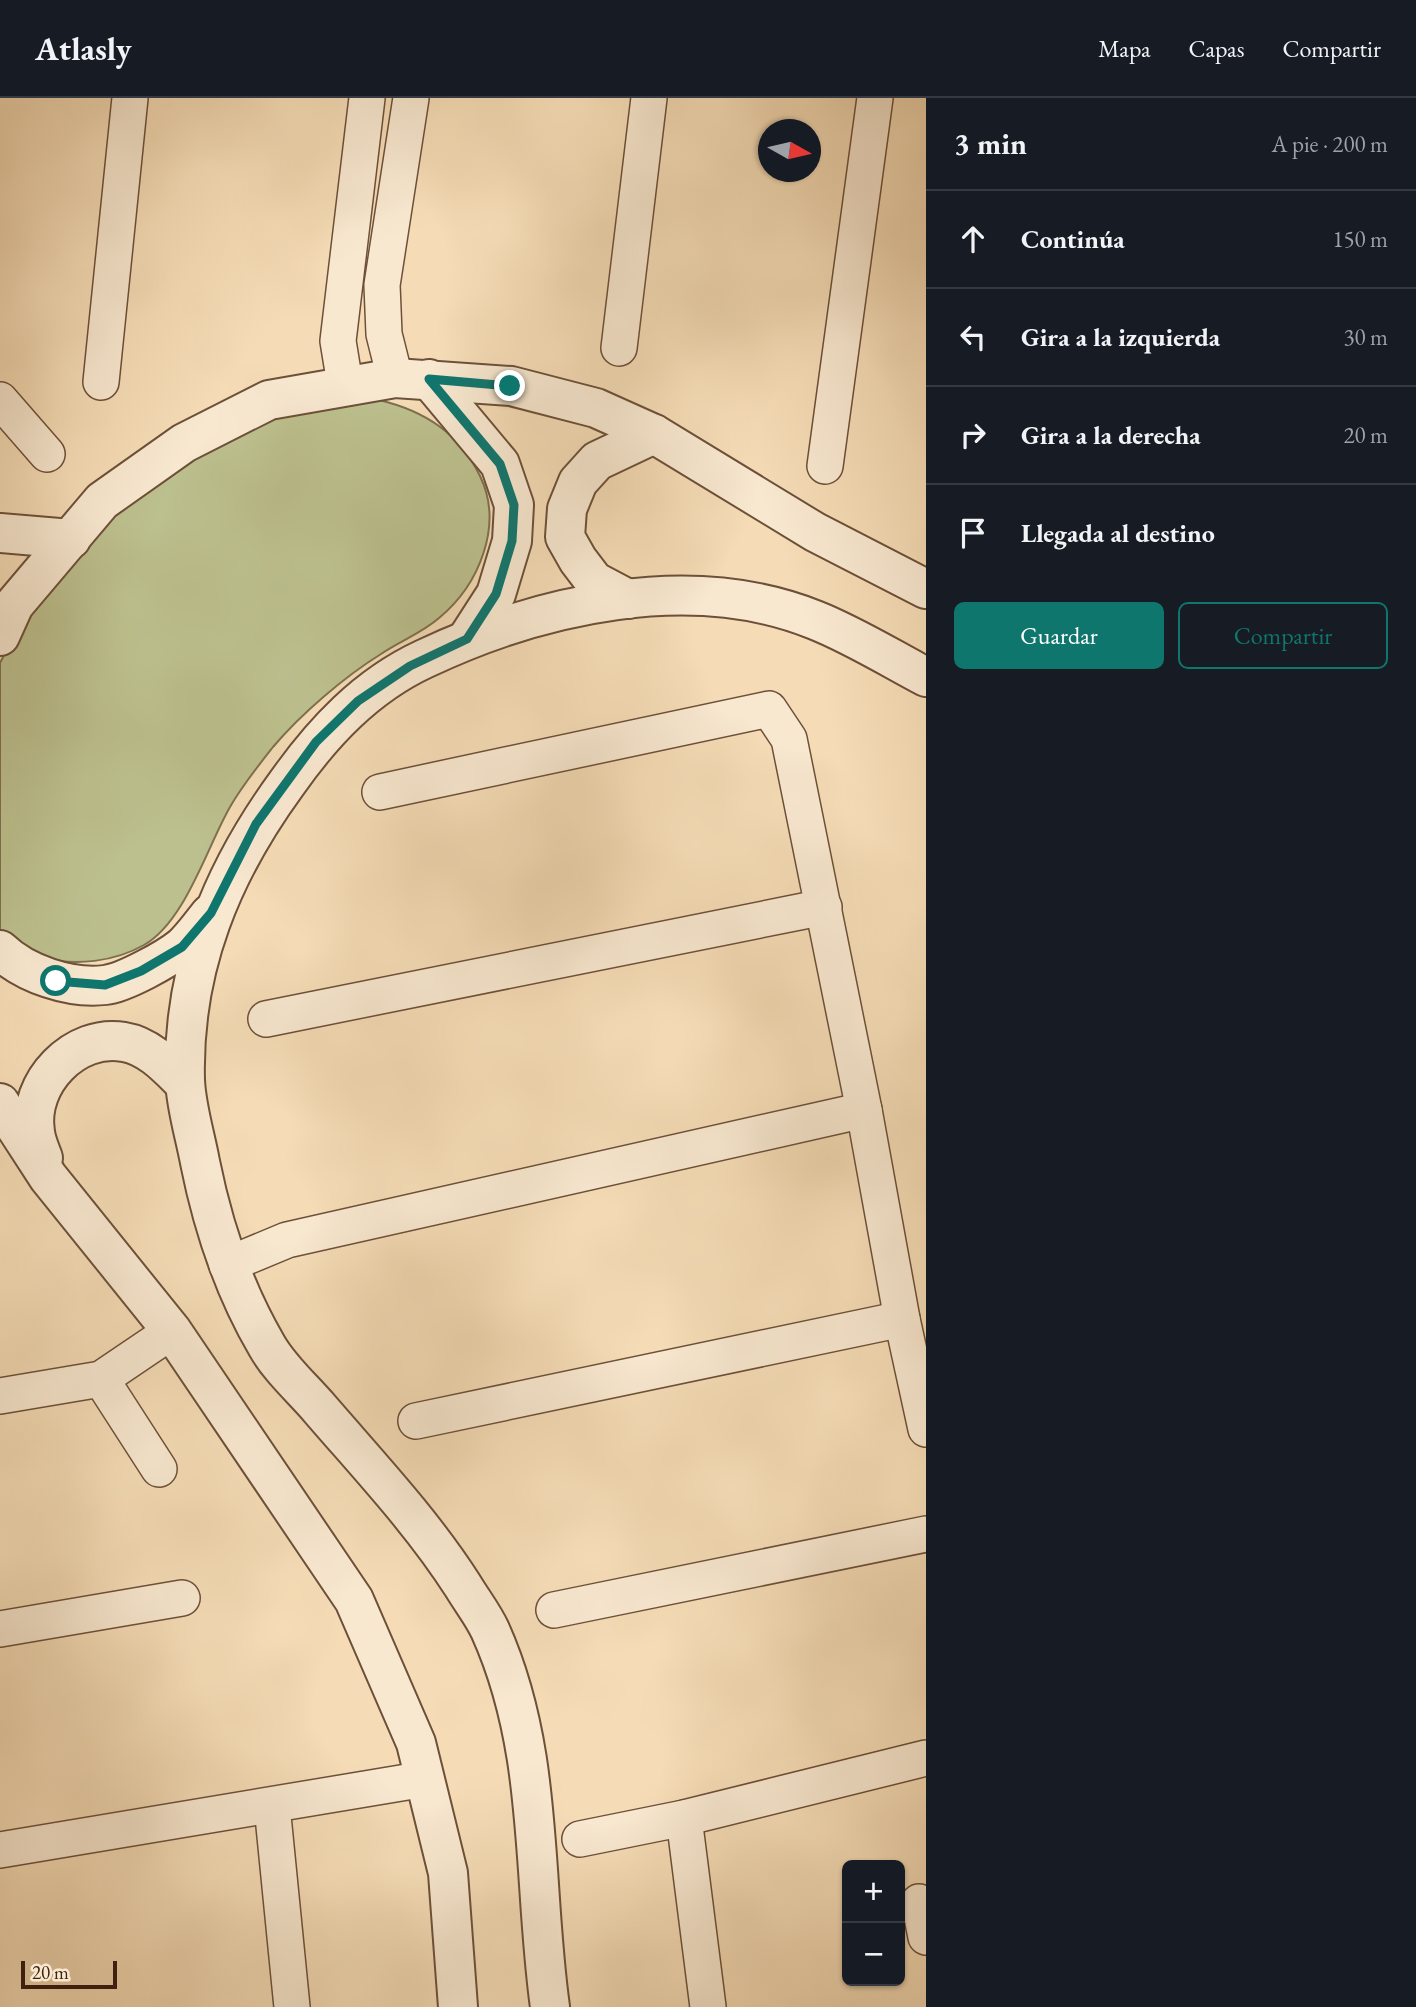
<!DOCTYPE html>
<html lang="es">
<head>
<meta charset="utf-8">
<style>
	body { margin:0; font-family:"EB Garamond",serif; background:#242831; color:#f1f3f6 }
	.controls { position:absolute; right:21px; bottom:21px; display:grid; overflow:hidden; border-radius:10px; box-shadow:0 2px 5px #0004 }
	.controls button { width:63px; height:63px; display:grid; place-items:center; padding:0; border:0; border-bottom:2px solid #363941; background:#171b24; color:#f1f3f6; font:35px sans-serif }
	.compass { position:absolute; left:758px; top:21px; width:63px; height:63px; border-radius:50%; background:#171b24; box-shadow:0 2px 5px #0004; rotate:98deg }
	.scale { position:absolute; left:21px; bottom:18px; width:96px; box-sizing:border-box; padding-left:7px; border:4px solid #40210f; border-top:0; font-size:19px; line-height:24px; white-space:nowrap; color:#40210f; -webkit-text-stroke:5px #f8e8d0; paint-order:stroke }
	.stop { position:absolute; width:21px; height:21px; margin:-16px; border:5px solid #0f766e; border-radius:50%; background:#fff }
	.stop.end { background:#0f766e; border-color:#fff; box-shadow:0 2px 7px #0008 }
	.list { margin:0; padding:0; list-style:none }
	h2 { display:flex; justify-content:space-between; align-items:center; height:91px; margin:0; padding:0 28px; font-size:30px }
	h2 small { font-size:23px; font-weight:400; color:#9ea1a6 }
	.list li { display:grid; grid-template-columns:46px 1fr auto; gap:21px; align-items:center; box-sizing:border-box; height:98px; padding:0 28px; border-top:2px solid #363941 }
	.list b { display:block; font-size:26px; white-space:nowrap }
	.list em { font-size:23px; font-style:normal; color:#9ea1a6 }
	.actions { display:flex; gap:14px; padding:21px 28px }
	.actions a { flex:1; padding:16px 0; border:2px solid #0f766e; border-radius:10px; text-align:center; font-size:24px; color:#0f766e }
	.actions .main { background:#0f766e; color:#fff }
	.icon { flex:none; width:38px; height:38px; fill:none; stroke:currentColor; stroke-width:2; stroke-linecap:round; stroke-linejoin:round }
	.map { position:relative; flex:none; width:926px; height:1909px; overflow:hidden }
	header { display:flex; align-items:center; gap:42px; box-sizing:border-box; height:98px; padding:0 35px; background:#171b24; border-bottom:2px solid #363941 }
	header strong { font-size:33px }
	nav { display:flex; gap:38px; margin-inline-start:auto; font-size:24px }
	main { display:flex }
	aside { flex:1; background:#171b24 }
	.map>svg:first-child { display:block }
</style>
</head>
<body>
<header>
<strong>Atlasly</strong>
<nav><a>Mapa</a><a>Capas</a><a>Compartir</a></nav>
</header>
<main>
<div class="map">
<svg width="926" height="1909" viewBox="0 0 926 1909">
	<rect width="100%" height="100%" fill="#f5dcb6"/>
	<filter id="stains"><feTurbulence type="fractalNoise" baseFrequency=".00286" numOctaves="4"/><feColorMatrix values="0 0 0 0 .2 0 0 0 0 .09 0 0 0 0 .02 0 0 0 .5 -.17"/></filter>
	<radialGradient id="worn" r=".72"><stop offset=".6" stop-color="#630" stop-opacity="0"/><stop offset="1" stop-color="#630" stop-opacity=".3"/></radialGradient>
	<path fill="#bcc08e" stroke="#7e704e" stroke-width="2" d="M379,302C425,313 459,335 480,378C504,427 479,487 439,520C422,535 400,543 381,556C344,579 301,616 273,649C258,668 242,688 230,709C207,749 185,824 144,847C114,864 76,868 42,860C28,856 13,844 0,837V565C55,450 170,348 295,314C322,307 352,306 379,302Z"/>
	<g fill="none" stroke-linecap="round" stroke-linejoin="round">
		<g stroke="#6d5039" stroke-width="38">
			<g id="minor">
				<path d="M619,250L649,0"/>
				<path d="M395,280L384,236L382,187L411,0"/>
				<path d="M101,284L130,0"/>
				<path d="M345,286L338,243L367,0"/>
				<path d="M0,302L47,356"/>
				<path d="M825,368L875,0"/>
				<path d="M266,921L824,809"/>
				<path d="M864,1012L902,1221L926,1331"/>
				<path d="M227,1167L287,1142L864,1012L789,641L769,611L380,694"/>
				<path d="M101,1281L159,1371"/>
				<path d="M0,1298L101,1281L172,1233"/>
				<path d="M416,1323L902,1221"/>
				<path d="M554,1512L926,1436"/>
				<path d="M0,1531L182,1500"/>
				<path d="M272,1708L292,1909"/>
				<path d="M684,1720L708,1909"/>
				<path d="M580,1741L684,1720L926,1660"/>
				<path d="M0,1752L425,1681"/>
				<path d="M919,1804L926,1839"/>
			</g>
		</g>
		<g stroke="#6d5039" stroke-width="42">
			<g id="tertiary">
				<path d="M429,281L500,366L514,407L512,443L496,496L467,541"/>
				<path d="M0,435L71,441"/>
				<path d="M628,501L594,483L578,462L565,439L567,411L578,384L597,363L654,336"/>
				<path d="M0,538L14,507L102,403L184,345L269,302L395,280L511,288L596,310L654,336L815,434L926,491"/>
				<path d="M0,852C25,876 70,891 105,887C124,885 167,861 182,849C192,840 201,827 210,816"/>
				<path d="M0,1005L48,1079L172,1233L354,1502L416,1645L448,1775L458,1909"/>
				<path d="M43,1060C40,1052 36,1043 35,1034C27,985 75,935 124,944C149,948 168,969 185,986"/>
				<path d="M550,1909C532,1781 545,1654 490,1532C483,1517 472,1503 463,1488C422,1424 370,1369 320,1311C303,1291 280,1271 267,1248C233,1190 213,1129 200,1064C195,1037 186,1009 185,982C182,870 222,774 287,685C323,634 366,588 424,561C540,506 691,472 815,522C853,537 890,560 926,579"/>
			</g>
		</g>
		<use href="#minor" stroke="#f8e8d0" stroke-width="35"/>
		<use href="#tertiary" stroke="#f8e8d0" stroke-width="38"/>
	</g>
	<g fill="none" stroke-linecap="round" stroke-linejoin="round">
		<path stroke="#0f766e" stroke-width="9" d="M56,883L105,887L141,873L182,849L211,815L256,726L316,644L358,603L410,568L467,541L496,496L512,443L514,407L500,366L429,281L510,288"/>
	</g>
	<rect width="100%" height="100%" filter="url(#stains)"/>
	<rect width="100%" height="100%" fill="url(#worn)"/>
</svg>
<div class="controls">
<button>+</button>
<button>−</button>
</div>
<svg class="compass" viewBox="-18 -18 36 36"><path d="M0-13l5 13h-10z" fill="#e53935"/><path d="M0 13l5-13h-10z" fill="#9ea1a6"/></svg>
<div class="scale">20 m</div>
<div class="stop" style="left:56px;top:883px"></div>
<div class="stop end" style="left:510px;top:288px"></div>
</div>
<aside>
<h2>3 min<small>A pie · 200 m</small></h2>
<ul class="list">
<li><svg class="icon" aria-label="ahead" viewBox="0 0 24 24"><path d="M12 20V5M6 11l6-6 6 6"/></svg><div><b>Continúa</b></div><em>150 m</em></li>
<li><svg class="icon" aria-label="left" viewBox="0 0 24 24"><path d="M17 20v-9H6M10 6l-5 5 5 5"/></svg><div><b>Gira a la izquierda</b></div><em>30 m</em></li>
<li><svg class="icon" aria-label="right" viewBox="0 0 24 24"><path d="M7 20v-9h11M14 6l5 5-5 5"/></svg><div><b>Gira a la derecha</b></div><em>20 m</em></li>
<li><svg class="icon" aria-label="arrive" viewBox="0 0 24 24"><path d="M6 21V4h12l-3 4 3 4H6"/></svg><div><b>Llegada al destino</b></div></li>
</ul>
<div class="actions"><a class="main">Guardar</a><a>Compartir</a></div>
</aside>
</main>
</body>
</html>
